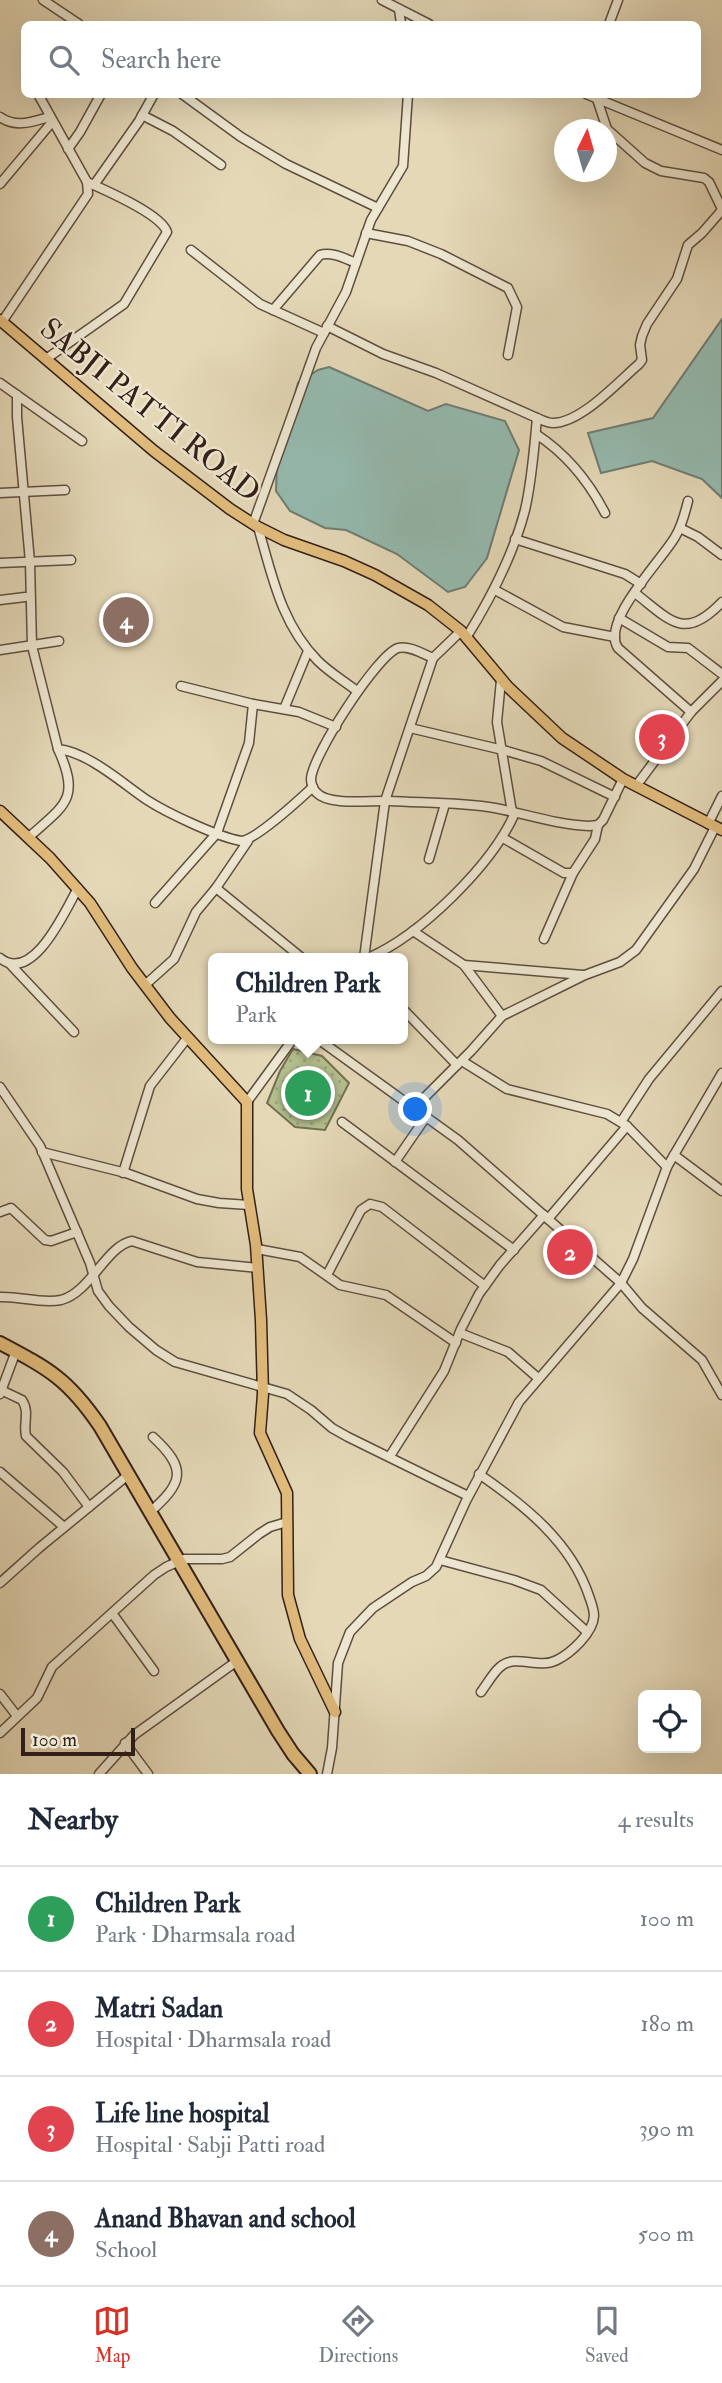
<!DOCTYPE html>
<html lang="en">
<head>
<meta charset="utf-8">
<style>
	body { margin:0; font-family:"IM FELL Double Pica",serif; background:#f6f6f7; color:#1f2937 }
	.controls { position:absolute; right:21px; bottom:21px; display:grid; overflow:hidden; border-radius:10px; box-shadow:0 7px 28px #0002 }
	.controls button { width:63px; height:63px; display:grid; place-items:center; padding:0; border:0; border-bottom:2px solid #e0e1e3; background:#fff; color:#1f2937; font:35px sans-serif }
	.compass { position:absolute; left:554px; top:119px; width:63px; height:63px; border-radius:50%; background:#fff; box-shadow:0 7px 28px #0002; rotate:5deg }
	.scale { position:absolute; left:21px; bottom:18px; width:114px; box-sizing:border-box; padding-left:7px; border:4px solid #332018; border-top:0; font-size:19px; line-height:24px; white-space:nowrap; color:#332018; -webkit-text-stroke:5px #ede6d0; paint-order:stroke }
	.you { position:absolute; left:416px; top:1110px; width:24px; height:24px; margin:-18px; border:5px solid #fff; border-radius:50%; background:#1a73e8; box-shadow:0 0 0 10px #1a73e833 }
	.badge { display:grid; place-items:center; width:46px; height:46px; border-radius:50%; background:#d93025; color:#fff; font-size:23px; font-weight:700 }
	.pin { position:absolute; translate:-50% -50%; border:4px solid #fff; box-shadow:0 2px 7px #0006 }
	.popup { position:absolute; left:208px; top:953px; width:200px; height:91px; box-sizing:border-box; display:grid; place-content:center; border-radius:10px; background:#fff; filter:drop-shadow(0 2px 5px #0005); font-size:23px; white-space:nowrap; color:#747a83 }
	.popup b { font-size:26px; color:#1f2937 }
	.popup::after { content:''; position:absolute; left:50%; top:100%; margin-left:-14px; border:14px solid transparent; border-top-color:#fff }
	.list { margin:0; padding:0; list-style:none }
	h2 { display:flex; justify-content:space-between; align-items:center; height:91px; margin:0; padding:0 28px; font-size:30px }
	h2 small { font-size:23px; font-weight:400; color:#747a83 }
	.list li { display:grid; grid-template-columns:46px 1fr auto; gap:21px; align-items:center; box-sizing:border-box; height:105px; padding:0 28px; border-top:2px solid #e0e1e3 }
	.list b { display:block; font-size:26px; white-space:nowrap }
	.list p { margin:0; font-size:23px; white-space:nowrap; color:#747a83 }
	.list em { font-size:23px; font-style:normal; color:#747a83 }
	.icon { flex:none; width:38px; height:38px; fill:none; stroke:currentColor; stroke-width:2; stroke-linecap:round; stroke-linejoin:round }
	.map { position:relative; flex:none; width:722px; height:1774px; overflow:hidden }
	.search { position:absolute; background:#fff; box-shadow:0 7px 28px #0002; left:21px; right:21px; top:21px; height:77px; display:flex; align-items:center; gap:18px; box-sizing:border-box; padding:0 24px; border-radius:10px; color:#747a83; font-size:26px }
	.sheet { height:511px; background:#fff }
	nav { display:flex; justify-content:space-around; align-items:center; box-sizing:border-box; height:98px; border-top:2px solid #e0e1e3; background:#fff; font-size:19px; color:#747a83 }
	nav a { display:grid; justify-items:center; gap:4px }
	nav .on { color:#d93025 }
	.map>svg:first-child { display:block }
</style>
</head>
<body>
<div class="map">
<svg width="722" height="1774" viewBox="0 0 722 1774">
	<defs>
		<pattern id="park-dots" width="8" height="8" patternUnits="userSpaceOnUse" patternTransform="scale(1.75)"><rect width="8" height="8" fill="#b4bf8e"/><path d="M2 2h.1M6 6h.1" fill="none" stroke="#9ba47a" stroke-width="1.8" stroke-linecap="round"/></pattern>
	</defs>
	<rect width="100%" height="100%" fill="#e4d8b7"/>
	<filter id="stains"><feTurbulence type="fractalNoise" baseFrequency=".00286" numOctaves="4"/><feColorMatrix values="0 0 0 0 .2 0 0 0 0 .09 0 0 0 0 .02 0 0 0 .5 -.17"/></filter>
	<radialGradient id="worn" r=".72"><stop offset=".6" stop-color="#630" stop-opacity="0"/><stop offset="1" stop-color="#630" stop-opacity=".3"/></radialGradient>
	<path fill="url(#park-dots)" stroke="#747053" stroke-width="2" d="M293,1049L322,1056L349,1083L325,1130L295,1127L267,1103L280,1071Z"/>
	<g fill="#95baaf" stroke="#6e7c73" stroke-width="2">
		<path d="M722,319V498L702,479L652,461L601,473L588,433L653,418Z"/>
		<path d="M329,367L428,411L446,404L505,421L519,450L487,558L465,587L448,592L397,554L346,530L325,528L290,511L276,491L277,461L298,383L318,370Z"/>
	</g>
	<g fill="none" stroke-linecap="round" stroke-linejoin="round">
		<g stroke="#5f4e40" stroke-width="11">
			<g id="minor">
				<path d="M43,0L79,24"/>
				<path d="M382,0L429,24"/>
				<path d="M399,9L401,24"/>
				<path d="M609,24L618,0"/>
				<path d="M182,94L241,137L286,164L378,208"/>
				<path d="M586,94L722,150"/>
				<path d="M597,99L607,129L645,163L661,171L704,178L709,182L722,209"/>
				<path d="M142,115L173,131L221,165"/>
				<path d="M0,117C16,128 32,122 49,117"/>
				<path d="M68,149L80,132L101,94"/>
				<path d="M0,184L52,122"/>
				<path d="M94,185L139,121L154,94"/>
				<path d="M366,233L408,241L441,254L508,288L517,307L508,355"/>
				<path d="M191,250L260,304L324,333"/>
				<path d="M273,310L320,255C331,251 346,259 356,263"/>
				<path d="M2,322L88,194L87,182L38,94"/>
				<path d="M327,326L383,354L436,373L537,418C542,420 547,423 553,423C581,423 618,382 639,364L642,360L640,345L642,336L647,324L677,279L688,245L702,233L722,210"/>
				<path d="M46,359L124,304L167,232C161,214 105,190 87,182"/>
				<path d="M0,383L82,441"/>
				<path d="M17,395V417L30,562L32,646L58,749C88,752 122,783 147,800C167,813 218,837 241,841C256,840 300,799 313,787"/>
				<path d="M536,434C565,453 589,482 605,513"/>
				<path d="M0,493L65,490"/>
				<path d="M688,501C685,513 682,526 675,537C662,560 600,622 618,648L691,712"/>
				<path d="M253,524L316,348L346,292L371,220L403,166L408,94"/>
				<path d="M258,527C272,575 281,624 318,661C329,672 344,681 357,691"/>
				<path d="M680,528L698,537L722,555"/>
				<path d="M515,539L625,574L641,584"/>
				<path d="M0,563L71,560"/>
				<path d="M495,590L563,627L615,637"/>
				<path d="M635,593C670,620 684,642 722,602"/>
				<path d="M0,600L25,597"/>
				<path d="M619,618L668,647L688,648L722,674"/>
				<path d="M466,638C491,598 513,556 525,510C532,480 534,449 537,418"/>
				<path d="M0,650L59,641"/>
				<path d="M433,658C423,654 409,645 398,648C377,655 312,756 311,779C311,783 313,790 317,793C329,806 371,800 389,801C424,803 461,802 495,808C526,814 558,825 589,826L598,825L603,820L623,779"/>
				<path d="M501,680L497,722L512,812"/>
				<path d="M181,686L253,704L299,712L336,727"/>
				<path d="M284,709L308,651"/>
				<path d="M410,728L503,750L541,761L615,797"/>
				<path d="M636,786L691,712L722,681"/>
				<path d="M708,824L722,796"/>
				<path d="M29,837C65,805 81,799 58,749"/>
				<path d="M503,838L564,873H573L595,839L598,825"/>
				<path d="M429,859L445,804"/>
				<path d="M216,888L302,958"/>
				<path d="M155,903L217,833L249,743L253,704"/>
				<path d="M413,931L464,965L502,1016"/>
				<path d="M544,939L573,873"/>
				<path d="M0,958C33,985 66,909 78,888"/>
				<path d="M364,958L385,801L433,658L461,631"/>
				<path d="M368,958C421,935 492,865 515,813"/>
				<path d="M9,963L74,1032"/>
				<path d="M464,965L583,975"/>
				<path d="M145,985L174,959L196,912L216,888L248,841"/>
				<path d="M402,1008L457,1065"/>
				<path d="M318,1039L458,1140L548,1219L621,1283L642,1308L702,1360L722,1395"/>
				<path d="M462,1061L507,1089L607,1114L627,1126L667,1167"/>
				<path d="M0,1087L40,1146L90,1263L98,1291L109,1306L129,1327L156,1350L175,1362L287,1394L311,1410L332,1428L348,1437L468,1496"/>
				<path d="M247,1102L293,1039"/>
				<path d="M414,1108L471,1051L502,1016L585,975L620,962L636,950L694,869L715,827"/>
				<path d="M342,1122L514,1250"/>
				<path d="M621,1122L649,1079L722,991"/>
				<path d="M42,1152L126,1173L197,1199L219,1203L249,1205"/>
				<path d="M674,1155L722,1191"/>
				<path d="M395,1162L426,1117"/>
				<path d="M123,1173L150,1086L188,1037"/>
				<path d="M0,1212L11,1208L45,1240L51,1241L77,1232"/>
				<path d="M548,1219L627,1126"/>
				<path d="M257,1249L300,1257L340,1285L386,1295L456,1343"/>
				<path d="M327,1275L361,1210L370,1204L382,1207L485,1286"/>
				<path d="M0,1297C20,1296 41,1304 61,1300C90,1293 106,1246 132,1241L197,1262L258,1268"/>
				<path d="M460,1333L508,1352L538,1378"/>
				<path d="M1,1390L22,1400C30,1412 23,1423 26,1436L63,1472L89,1507"/>
				<path d="M0,1394L16,1351"/>
				<path d="M390,1456L444,1371L461,1329L479,1294L500,1265L544,1215"/>
				<path d="M0,1472L64,1527"/>
				<path d="M479,1474C524,1505 571,1542 589,1596C591,1602 594,1609 594,1616C593,1633 571,1653 557,1660C538,1670 516,1653 500,1667C493,1673 487,1684 481,1692"/>
				<path d="M149,1513C183,1483 188,1469 153,1437"/>
				<path d="M440,1560L514,1580L541,1590L587,1632"/>
				<path d="M0,1583L39,1548L128,1475"/>
				<path d="M112,1613L154,1671"/>
				<path d="M0,1694L17,1716"/>
				<path d="M0,1733L37,1698L52,1667L154,1575L166,1567L184,1559H222L230,1557L259,1534L270,1527L287,1522"/>
				<path d="M125,1743L148,1774"/>
				<path d="M99,1774L134,1735L237,1661"/>
				<path d="M327,1774L332,1748L338,1663L350,1632L373,1608L412,1582L426,1576L436,1567L466,1501L519,1402L621,1283L633,1259L667,1167L722,1073"/>
			</g>
		</g>
		<g stroke="#332018" stroke-width="13">
			<g id="major">
				<path d="M0,320L154,451L230,509L258,527L284,540L344,561L375,575L428,605L461,631L508,687L562,738L623,779L722,830"/>
				<path d="M0,811L50,858L90,903L132,968L170,1018L247,1102V1189L256,1245L261,1320L263,1394L260,1433L287,1493L288,1595L300,1639L335,1712"/>
			</g>
		</g>
		<g stroke="#332018" stroke-width="16">
			<path id="highway" d="M0,1343C49,1369 68,1379 100,1426L278,1731L293,1754L310,1774"/>
		</g>
		<use href="#minor" stroke="#ede6d0" stroke-width="8"/>
		<use href="#major" stroke="#e2bc7c" stroke-width="10"/>
		<use href="#highway" stroke="#e2bc7c" stroke-width="12"/>
	</g>
	<g text-anchor="middle" dominant-baseline="central" stroke-width="5" stroke-linejoin="round" paint-order="stroke">
		<g font-size="30" fill="#332018" stroke="#ede6d0">
			<text transform="translate(150 410) rotate(39)">SABJI PATTI ROAD</text>
		</g>
	</g>
	<rect width="100%" height="100%" filter="url(#stains)"/>
	<rect width="100%" height="100%" fill="url(#worn)"/>
</svg>
<div class="controls">
<button><svg class="icon" aria-label="locate" viewBox="0 0 24 24"><circle cx="12" cy="12" r="6"/><path d="M12 2v4M12 18v4M2 12h4M18 12h4"/></svg></button>
</div>
<svg class="compass" viewBox="-18 -18 36 36"><path d="M0-13l5 13h-10z" fill="#e53935"/><path d="M0 13l5-13h-10z" fill="#747a83"/></svg>
<div class="scale">100 m</div>
<div class="you"></div>
<div class="pin badge" style="left:308px;top:1093px;background:#2e9e5b">1</div>
<div class="popup"><b>Children Park</b>Park</div>
<div class="pin badge" style="left:570px;top:1252px;background:#e0444e">2</div>
<div class="pin badge" style="left:662px;top:737px;background:#e0444e">3</div>
<div class="pin badge" style="left:126px;top:620px;background:#8d6e63">4</div>
<div class="search"><svg class="icon" aria-label="search" viewBox="0 0 24 24"><circle cx="10" cy="10" r="6"/><path d="M15 15l6 6"/></svg>Search here</div>
</div>
<section class="sheet">
<h2>Nearby<small>4 results</small></h2>
<ul class="list">
<li><span class="badge" style="background:#2e9e5b">1</span><div><b>Children Park</b><p>Park · Dharmsala road</p></div><em>100 m</em></li>
<li><span class="badge" style="background:#e0444e">2</span><div><b>Matri Sadan</b><p>Hospital · Dharmsala road</p></div><em>180 m</em></li>
<li><span class="badge" style="background:#e0444e">3</span><div><b>Life line hospital</b><p>Hospital · Sabji Patti road</p></div><em>390 m</em></li>
<li><span class="badge" style="background:#8d6e63">4</span><div><b>Anand Bhavan and school</b><p>School</p></div><em>500 m</em></li>
</ul>
</section>
<nav>
<a class="on"><svg class="icon" aria-label="map" viewBox="0 0 24 24"><path d="M3 6l6-2 6 2 6-2v14l-6 2-6-2-6 2zM9 4v14M15 6v14"/></svg>Map</a>
<a><svg class="icon" aria-label="directions" viewBox="0 0 24 24"><path d="M12 3l9 9-9 9-9-9zM9 14v-3h6M13 9l2 2-2 2"/></svg>Directions</a>
<a><svg class="icon" aria-label="saved" viewBox="0 0 24 24"><path d="M7 4h10v16l-5-4-5 4z"/></svg>Saved</a>
</nav>
</body>
</html>
